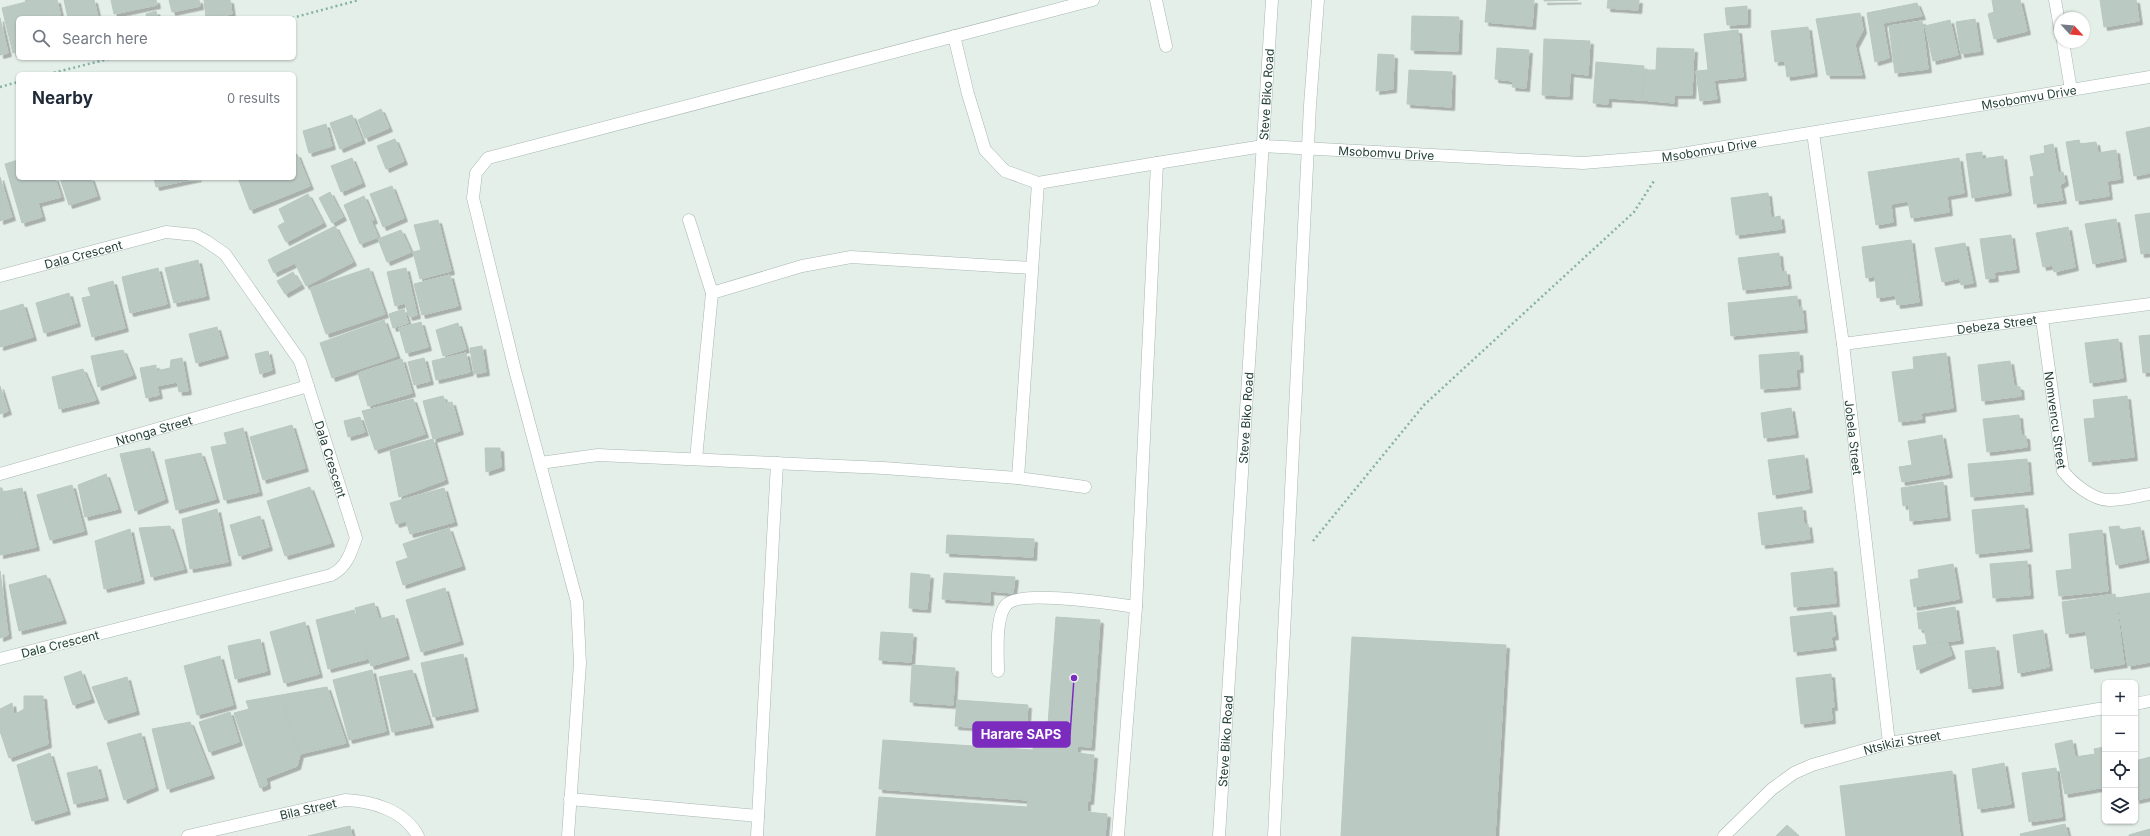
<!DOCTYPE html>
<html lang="en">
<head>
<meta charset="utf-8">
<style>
	body { margin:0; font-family:Inter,sans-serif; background:#f2f2f3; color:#1f2937 }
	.controls { position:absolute; right:12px; bottom:12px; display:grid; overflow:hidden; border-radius:6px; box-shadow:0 1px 3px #0004 }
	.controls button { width:36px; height:36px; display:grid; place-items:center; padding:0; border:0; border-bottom:1px solid #e0e1e3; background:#fff; color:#1f2937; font:20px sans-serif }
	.compass { position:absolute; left:2054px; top:12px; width:36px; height:36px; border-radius:50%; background:#fff; box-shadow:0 1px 3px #0004; rotate:116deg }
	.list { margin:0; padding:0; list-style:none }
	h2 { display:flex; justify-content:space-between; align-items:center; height:52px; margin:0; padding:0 16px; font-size:17px }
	h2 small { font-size:13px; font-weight:400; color:#747a83 }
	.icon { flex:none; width:22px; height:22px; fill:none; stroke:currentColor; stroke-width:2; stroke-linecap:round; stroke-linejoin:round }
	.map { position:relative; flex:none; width:2150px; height:836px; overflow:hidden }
	.search { position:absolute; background:#fff; box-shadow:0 1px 3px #0004; left:16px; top:16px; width:280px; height:44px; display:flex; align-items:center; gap:10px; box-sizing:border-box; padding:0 14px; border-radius:6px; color:#747a83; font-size:15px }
	.panel { position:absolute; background:#fff; box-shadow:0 1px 3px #0004; left:16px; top:72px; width:280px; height:108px; border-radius:6px }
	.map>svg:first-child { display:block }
</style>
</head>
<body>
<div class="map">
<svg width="2150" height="836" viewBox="0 0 2150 836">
	<defs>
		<filter id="shadow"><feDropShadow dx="3.5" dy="3.5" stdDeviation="0" flood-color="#0004"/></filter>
	</defs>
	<rect width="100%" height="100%" fill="#e5efea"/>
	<g fill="#bbc9c3" stroke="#b8c8c1" filter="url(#shadow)">
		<path d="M25,0H57L61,18H18V52L13,53L2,8L26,2Z"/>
		<path d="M64,0H94L98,17L68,18Z"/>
		<path d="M111,0H156L157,5L114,14Z"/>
		<path d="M169,0H199L200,6L172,12Z"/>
		<path d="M204,0H230L232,14L206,18Z"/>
		<path d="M1487,0H1534L1532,26L1485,22Z"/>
		<path d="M1544,0H1578L1544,1Z"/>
		<path d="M1608,0H1639L1638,10L1607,8Z"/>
		<path d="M1992,0H2020L2027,31L1994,39L1988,14L1994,12Z"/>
		<path d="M2100,0H2136L2139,21L2104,27Z"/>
		<path d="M1917,3L1922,16L1883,23L1889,58L1875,62L1867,13Z"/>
		<path d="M1747,6V24L1727,25L1725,8Z"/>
		<path d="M156,11L158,18H147L146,14Z"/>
		<path d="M1860,13L1863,30L1855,45L1862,75H1827L1816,19Z"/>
		<path d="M1412,16L1459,17L1458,51L1411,50Z"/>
		<path d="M0,18L8,53L0,55Z"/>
		<path d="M1975,19L1980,51L1961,54L1956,22Z"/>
		<path d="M1950,20L1958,55L1933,61L1925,26Z"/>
		<path d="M1922,21L1928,69L1895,73L1889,26Z"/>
		<path d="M1808,27L1814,73L1787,77L1785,61L1775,62L1771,31Z"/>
		<path d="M1738,30L1743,77L1714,80L1717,99L1700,101L1696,71L1708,70L1704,34Z"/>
		<path d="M1544,39L1590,41L1588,75L1570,73L1569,96L1542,95Z"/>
		<path d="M1497,48L1529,50L1526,88L1512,87L1513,81L1495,79Z"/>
		<path d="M1657,48L1694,49L1692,95H1674V103L1642,100L1645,70H1656Z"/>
		<path d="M1378,54L1394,55L1393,89L1376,91Z"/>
		<path d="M1596,62L1644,66L1642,100L1608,98V104L1593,103Z"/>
		<path d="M1409,70L1452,72L1451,107L1407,104Z"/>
		<path d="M381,109L389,128L365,138L358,120Z"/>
		<path d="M352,115L362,140L340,149L330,123Z"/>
		<path d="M326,124L332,146L309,153L303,131Z"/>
		<path d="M2150,127V173L2134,176L2126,132Z"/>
		<path d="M395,139L404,161L386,169L377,146Z"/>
		<path d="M2079,140L2080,144L2096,142L2098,153L2116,150L2120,179L2107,181L2109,196L2076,201L2066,142Z"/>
		<path d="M2053,144L2058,173L2063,172L2065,182L2060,185L2063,200L2034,204L2030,177L2034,176L2030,156L2045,153L2044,146Z"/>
		<path d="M1982,152V159L2003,156L2008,192L1972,198L1966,154Z"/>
		<path d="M297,154L310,186L250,210L238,178H294V155Z"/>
		<path d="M352,158L362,183L341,192L331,166Z"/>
		<path d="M1959,158L1964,193L1947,196L1949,212L1911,218L1908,201L1891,204L1893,222L1876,225L1868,172Z"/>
		<path d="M18,160V178H55L61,197L38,203L42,217L22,223L5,164Z"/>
		<path d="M0,177L12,217L0,221Z"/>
		<path d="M60,178H91L97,196L69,205Z"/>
		<path d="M154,178H198L156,187Z"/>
		<path d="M392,186L404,218L383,227L370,194Z"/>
		<path d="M330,192L343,217L332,223L319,198Z"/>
		<path d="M1768,193L1771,218L1780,216L1782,229L1736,235L1731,198Z"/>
		<path d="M308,194L323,223L286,242L278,226L285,222L279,209Z"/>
		<path d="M364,196L374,220L371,221L378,237L360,244L344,205Z"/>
		<path d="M2150,213V253L2141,254L2135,215Z"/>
		<path d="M2116,219L2123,258L2093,264L2085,224Z"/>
		<path d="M438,220L451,271L420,279L413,252L421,250L414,225Z"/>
		<path d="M335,226L353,262L306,286L295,263L274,273L268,260Z"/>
		<path d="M2068,227L2075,267L2054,272L2053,265L2043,267L2036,233Z"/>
		<path d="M401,230L411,252L387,262L378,239Z"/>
		<path d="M2011,235L2016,269L1994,272L1995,278L1986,279L1980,239Z"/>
		<path d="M1911,240L1919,302L1897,305L1895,295L1877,298L1875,276L1866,278L1862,247Z"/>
		<path d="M1965,243L1973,283L1961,285L1960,278L1942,282L1935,248Z"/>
		<path d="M1779,253L1781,272L1786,271L1788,285L1743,290L1738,258Z"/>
		<path d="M198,260L206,296L174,303L165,268Z"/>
		<path d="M158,268L167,304L130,313L122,277Z"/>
		<path d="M369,268L385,314L326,334L310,288Z"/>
		<path d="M406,268L417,315L409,317L405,303L395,306L387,272Z"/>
		<path d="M293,272L301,285L285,294L277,281Z"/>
		<path d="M450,275L458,306L422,315L414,284Z"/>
		<path d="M113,281L125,328L92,337L82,298L91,296L88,288Z"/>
		<path d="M69,293L77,323L44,333L36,303Z"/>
		<path d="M1797,296L1798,308L1802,307L1804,329L1731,336L1728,303Z"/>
		<path d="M23,304L33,337L0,347V311Z"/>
		<path d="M404,309L408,323L393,328L389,314Z"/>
		<path d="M384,320L397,356L332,378L320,343Z"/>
		<path d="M421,322L428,347L406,353L399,328Z"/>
		<path d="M458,323L466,349L443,356L436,330Z"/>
		<path d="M217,327L225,355L196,363L189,334Z"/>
		<path d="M2150,335V372L2143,373L2139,336Z"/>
		<path d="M2118,339L2123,378L2090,383L2085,343Z"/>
		<path d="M482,346L486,372L474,374L470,348Z"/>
		<path d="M123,350L133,375L98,387L91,356Z"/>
		<path d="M268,351L272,370L260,374L255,354Z"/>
		<path d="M1799,352L1800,369H1796L1797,386L1761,389L1759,355Z"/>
		<path d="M466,353L470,372L436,380L432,361Z"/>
		<path d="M1946,353L1953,408L1921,413L1922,419L1899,422L1892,372L1914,369L1913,357Z"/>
		<path d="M182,358L188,391L179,392L177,382L157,386L159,395L146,398L140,368L156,365V371L170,368L171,360Z"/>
		<path d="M424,358L430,381L414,385L408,362Z"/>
		<path d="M402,359L412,393L368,406L358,373Z"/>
		<path d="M2010,361L2014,386L2020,387L2021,396L1982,401L1978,365Z"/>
		<path d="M83,369L96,400L59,409L52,377Z"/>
		<path d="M0,386L8,411L0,414Z"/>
		<path d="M443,396L446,403L452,402L460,431L433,439L423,401Z"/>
		<path d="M2127,396L2134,457L2089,462L2084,419L2095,418L2093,400Z"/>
		<path d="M413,399L425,434L375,450L362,411Z"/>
		<path d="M1791,408L1795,434L1764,438L1761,413Z"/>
		<path d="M2019,415L2021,435L2026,436L2027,447L1987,452L1983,419Z"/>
		<path d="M360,417L365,432L348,437L344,421Z"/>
		<path d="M292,425L305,468L263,480L250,437Z"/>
		<path d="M243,428L259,492L224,500L211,447L227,444L224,433Z"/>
		<path d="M1942,435L1949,474L1902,482L1899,467L1912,465L1908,441Z"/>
		<path d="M433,439L445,480L399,497L390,451Z"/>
		<path d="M150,448L165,499L135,511L120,454Z"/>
		<path d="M485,448H500L501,467L486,472Z"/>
		<path d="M201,453L216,499L176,510L165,460Z"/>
		<path d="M1804,455L1809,489L1773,495L1768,460Z"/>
		<path d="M2027,459L2030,491L1971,497L1968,464Z"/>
		<path d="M106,474L118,509L85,517L78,485Z"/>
		<path d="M1943,482L1947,517L1910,521L1909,505L1903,506L1901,488Z"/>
		<path d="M72,485L84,531L50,540L37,495Z"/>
		<path d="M310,487L331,543L285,556L267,501Z"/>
		<path d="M0,488H2L3,492L22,488L36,547L0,555Z"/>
		<path d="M444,488L454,522L410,534L406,521L396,524L390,503Z"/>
		<path d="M2024,505L2029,548L1976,554L1972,510Z"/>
		<path d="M1802,507L1804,525L1808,524L1810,539L1762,545L1758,513Z"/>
		<path d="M217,509L228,562L190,569L182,519Z"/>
		<path d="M260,516L269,547L239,556L230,525Z"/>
		<path d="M170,526L184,569L151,577L139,528Z"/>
		<path d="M2119,526L2121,530L2140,527L2146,559L2116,565L2109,527Z"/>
		<path d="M449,528L462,566L403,585L396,562L408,558L403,544Z"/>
		<path d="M130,529L141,580L104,589L95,541Z"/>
		<path d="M2102,530L2108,591L2059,596L2056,571L2072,569L2069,534Z"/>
		<path d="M947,535L1034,539L1033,557L946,553Z"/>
		<path d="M2027,561L2030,595L1993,598L1990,564Z"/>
		<path d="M1953,564L1959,599L1914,607L1910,580L1919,578L1918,570Z"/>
		<path d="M1833,568L1836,603L1794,607L1791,573Z"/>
		<path d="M0,571L8,635L0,638Z"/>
		<path d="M911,573L930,575L927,609L909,608Z"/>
		<path d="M944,573L1015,577L1013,593L990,591V602L942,599Z"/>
		<path d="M46,575L63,620L19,631L9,585Z"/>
		<path d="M445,588L460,641L421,652L406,600Z"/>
		<path d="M2150,593V662L2128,666L2117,598Z"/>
		<path d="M2115,594L2124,664L2091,669L2086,631L2066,634L2062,602Z"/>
		<path d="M374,603L379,619L394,615L406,656L371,666L355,608Z"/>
		<path d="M1955,607L1960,640L1927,644L1924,629H1919L1917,613Z"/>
		<path d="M354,610L367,659L328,669L316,620Z"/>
		<path d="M1832,612L1835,636L1831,637L1833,647L1794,652L1790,617Z"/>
		<path d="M1056,617L1100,620L1091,747L1077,746V753L1094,755L1090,801H1087V812L1107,814L1105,836H876L879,797L1027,807L1028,800L879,789L883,740L1033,750L1034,736L1047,737Z"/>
		<path d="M305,622L319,674L284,683L270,632Z"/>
		<path d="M2043,630L2049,667L2018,673L2013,635Z"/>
		<path d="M881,632L913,634L911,662L879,660Z"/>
		<path d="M1352,637L1506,645L1495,836H1341Z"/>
		<path d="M260,639L267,671L235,679L228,646Z"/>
		<path d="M1947,642L1952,655L1917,670L1913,646Z"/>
		<path d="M1995,647L2000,685L1969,689L1965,651Z"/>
		<path d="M463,654L475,708L433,717L421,663Z"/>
		<path d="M220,656L233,705L197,715L184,666Z"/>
		<path d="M912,665L955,668L953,705L910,702Z"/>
		<path d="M372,670L386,731L349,740L333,680Z"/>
		<path d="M412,670L430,724L392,732L379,677Z"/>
		<path d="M81,671L91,699L73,705L64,677Z"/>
		<path d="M1831,674L1834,707H1831L1832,720L1801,724L1796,678Z"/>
		<path d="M127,677L136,711L105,720L92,687Z"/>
		<path d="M327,687L346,743L300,754L281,695Z"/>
		<path d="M281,695L300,754L297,766L266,778L267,785L260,788L234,713L249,709L246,701Z"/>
		<path d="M24,696H43L48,744L9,758L0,731V709L12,703L14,715L24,709Z"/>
		<path d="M957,700L1028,705L1026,731L955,726Z"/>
		<path d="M230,712L239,742L209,752L199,722Z"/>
		<path d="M190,722L211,775L167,789L152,729Z"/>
		<path d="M141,733L155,787L124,800L107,743Z"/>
		<path d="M2072,740L2075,757L2095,754L2094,749L2104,747L2105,787L2065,794L2055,744Z"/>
		<path d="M50,753L67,811L32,821L17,765Z"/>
		<path d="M2150,757V797L2136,800L2135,761Z"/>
		<path d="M2004,763L2011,804L1978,809L1972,769Z"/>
		<path d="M97,766L105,797L74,804L67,773Z"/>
		<path d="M2056,768L2062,817L2029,822L2022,773Z"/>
		<path d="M1952,771L1960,836H1846L1840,786Z"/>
		<path d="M2065,824L2068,836H2021L2020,834Z"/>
		<path d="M1787,825L1799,836H1776Z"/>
		<path d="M350,826L352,836H308Z"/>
		<path d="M2150,829V836H2129V835Z"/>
	</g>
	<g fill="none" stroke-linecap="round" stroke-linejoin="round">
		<g stroke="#a7b7b1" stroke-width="13">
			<g id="minor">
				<path d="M1156,0L1166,46"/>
				<path d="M2055,0L2060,28"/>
				<path d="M954,36L968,94L985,150L1005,171L1038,183L1157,163"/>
				<path d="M2063,42L2071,90"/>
				<path id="s1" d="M1813,133L1843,344L1889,743"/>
				<path d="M689,220L712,293"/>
				<path id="s2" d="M0,276L166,232L195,235L206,241L225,254L300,361L356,538C351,553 346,568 331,575L0,659"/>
				<path id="s3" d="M2042,319L2063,471C2072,483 2094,501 2110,500C2123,500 2137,496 2150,494"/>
				<path id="s4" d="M1843,344L2150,304"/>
				<path d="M696,459L712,293L802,266L851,257L1032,268"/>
				<path d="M540,463L598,455L884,468L1018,478L1085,487"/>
				<path id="s5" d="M0,474L308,386"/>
				<path d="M1018,478L1038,183"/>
				<path d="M998,671C998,654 995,618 1006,605C1020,589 1113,604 1136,607"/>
				<path d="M2135,704L2150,701"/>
				<path d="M570,799L758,816"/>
				<path id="s6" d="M188,836L345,800C372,801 404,810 418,836"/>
				<path d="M568,836L580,663L577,602L515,370L473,198L476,173L488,158L1093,0"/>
				<path d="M757,836L777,463"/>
				<path id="s7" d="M1118,836L1136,607L1157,163L1263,146L1583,163L1669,156L2150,77"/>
				<path id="s8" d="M1219,836L1272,0"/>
				<path d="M1274,836L1310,105L1318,0"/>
				<path id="s9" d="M1724,836L1772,789L1794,773L1812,765L1889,743L2105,708"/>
			</g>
		</g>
		<g stroke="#86b2a2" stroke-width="2.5" stroke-dasharray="2 3" stroke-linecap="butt">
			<path d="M292,18L359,0"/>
			<path d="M49,74L112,58"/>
			<path d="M0,87L18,82"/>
			<path d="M1313,541L1424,405L1634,212L1654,181"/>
		</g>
		<use href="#minor" stroke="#fff" stroke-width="12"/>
	</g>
	<g text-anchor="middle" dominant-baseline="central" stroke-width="3" stroke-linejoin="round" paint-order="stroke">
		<g font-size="12" fill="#244138" stroke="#f6fbf8">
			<text stroke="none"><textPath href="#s8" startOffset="743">Steve Biko Road</textPath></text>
			<text stroke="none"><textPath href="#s7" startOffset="1553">Msobomvu Drive</textPath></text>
			<text stroke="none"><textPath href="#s7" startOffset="1229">Msobomvu Drive</textPath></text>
			<text stroke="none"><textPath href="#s7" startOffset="905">Msobomvu Drive</textPath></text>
			<text stroke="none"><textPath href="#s2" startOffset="86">Dala Crescent</textPath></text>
			<text stroke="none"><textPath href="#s4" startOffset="155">Debeza Street</textPath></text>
			<text stroke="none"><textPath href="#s8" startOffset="419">Steve Biko Road</textPath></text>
			<text stroke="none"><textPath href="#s3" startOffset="102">Nomvencu Street</textPath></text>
			<text stroke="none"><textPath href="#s5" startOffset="160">Ntonga Street</textPath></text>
			<text stroke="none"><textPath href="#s1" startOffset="307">Jobela Street</textPath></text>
			<text stroke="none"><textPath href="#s2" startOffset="470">Dala Crescent</textPath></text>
			<text transform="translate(60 644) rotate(-14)">Dala Crescent</text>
			<text stroke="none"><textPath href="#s8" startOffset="95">Steve Biko Road</textPath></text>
			<text stroke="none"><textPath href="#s9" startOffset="207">Ntsikizi Street</textPath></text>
			<text stroke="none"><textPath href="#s6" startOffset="123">Bila Street</textPath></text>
		</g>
	</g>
	<path fill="none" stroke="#7b2cbf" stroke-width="1.5" d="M1074 678L1070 735"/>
	<circle fill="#7b2cbf" stroke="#f6fbf8" stroke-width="1.5" cx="1074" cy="678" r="4"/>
	<rect fill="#7b2cbf" stroke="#7b2cbf" stroke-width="1.5" x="973" y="722" width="97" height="25" rx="4"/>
	<g font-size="13" text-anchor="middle" font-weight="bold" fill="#fff">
		<text x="1021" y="739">Harare SAPS</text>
	</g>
</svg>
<div class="controls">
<button>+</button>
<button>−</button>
<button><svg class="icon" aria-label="locate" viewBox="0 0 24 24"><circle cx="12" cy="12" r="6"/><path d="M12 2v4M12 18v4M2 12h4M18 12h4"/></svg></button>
<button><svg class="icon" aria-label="layers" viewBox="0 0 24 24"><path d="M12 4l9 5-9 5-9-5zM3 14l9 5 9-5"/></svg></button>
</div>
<svg class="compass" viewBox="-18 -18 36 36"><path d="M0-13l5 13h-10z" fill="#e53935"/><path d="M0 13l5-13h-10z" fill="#747a83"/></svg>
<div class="search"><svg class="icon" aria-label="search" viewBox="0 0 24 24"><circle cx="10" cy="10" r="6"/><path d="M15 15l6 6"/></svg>Search here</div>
<section class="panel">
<h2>Nearby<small>0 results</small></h2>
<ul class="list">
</ul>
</section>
</div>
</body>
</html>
